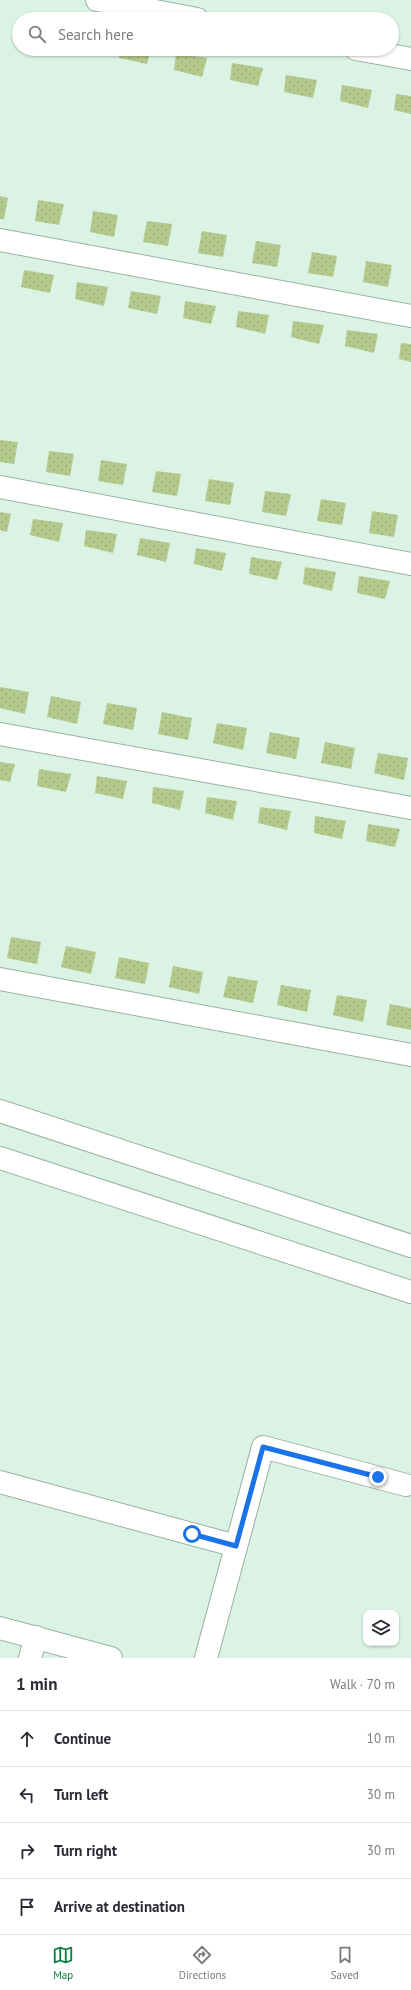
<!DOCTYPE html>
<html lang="en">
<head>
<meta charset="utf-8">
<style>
	body { margin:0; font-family:"PT Sans",sans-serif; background:#f7f7f7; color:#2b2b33 }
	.controls { position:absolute; right:12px; bottom:12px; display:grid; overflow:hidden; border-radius:8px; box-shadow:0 1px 3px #0004 }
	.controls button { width:36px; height:36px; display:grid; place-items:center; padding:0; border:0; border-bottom:1px solid #e1e1e2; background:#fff; color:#2b2b33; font:20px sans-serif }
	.stop { position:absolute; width:12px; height:12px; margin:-9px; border:3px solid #1a73e8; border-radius:50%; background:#fff }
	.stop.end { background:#1a73e8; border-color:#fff; box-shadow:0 1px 4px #0008 }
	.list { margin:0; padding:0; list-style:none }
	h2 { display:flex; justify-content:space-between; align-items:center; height:52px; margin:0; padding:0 16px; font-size:17px }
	h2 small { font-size:13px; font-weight:400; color:#7c7c81 }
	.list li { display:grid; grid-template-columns:26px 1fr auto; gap:12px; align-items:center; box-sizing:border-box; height:56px; padding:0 16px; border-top:1px solid #e1e1e2 }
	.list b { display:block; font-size:15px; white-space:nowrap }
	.list em { font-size:13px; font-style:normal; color:#7c7c81 }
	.icon { flex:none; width:22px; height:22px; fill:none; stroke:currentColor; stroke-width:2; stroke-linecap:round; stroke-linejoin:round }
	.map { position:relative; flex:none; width:411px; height:1658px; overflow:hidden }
	.search { position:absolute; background:#fff; box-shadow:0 1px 3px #0004; left:12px; right:12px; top:12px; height:44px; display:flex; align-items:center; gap:10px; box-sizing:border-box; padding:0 14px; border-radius:22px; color:#7c7c81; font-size:15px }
	.sheet { height:276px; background:#fff }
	nav { display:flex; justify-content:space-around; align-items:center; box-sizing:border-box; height:56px; border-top:1px solid #e1e1e2; background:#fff; font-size:11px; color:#7c7c81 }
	nav a { display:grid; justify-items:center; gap:2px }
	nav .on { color:#0b8043 }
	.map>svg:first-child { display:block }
</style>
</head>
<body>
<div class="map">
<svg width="411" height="1658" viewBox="0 0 411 1658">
	<defs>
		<pattern id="grass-dots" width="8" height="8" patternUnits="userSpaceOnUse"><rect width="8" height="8" fill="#b4c98c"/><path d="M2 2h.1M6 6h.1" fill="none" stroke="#9aad79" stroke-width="1.8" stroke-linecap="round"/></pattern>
	</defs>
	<rect width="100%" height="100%" fill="#dbf3e5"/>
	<g fill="url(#grass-dots)">
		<path d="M120,49H151L147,64L119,58Z"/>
		<path d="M176,54L207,58L202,77L174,70Z"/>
		<path d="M232,63L263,68L258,86L230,80Z"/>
		<path d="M286,75L317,80L313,98L284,92Z"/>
		<path d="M342,85L372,90L368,108L340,101Z"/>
		<path d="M396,94L411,96V114L394,110Z"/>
		<path d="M0,196L8,198L4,219H0Z"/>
		<path d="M38,200L64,204L59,225L35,221Z"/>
		<path d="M93,211L118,215L114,237L90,232Z"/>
		<path d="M147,221L172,224L168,246L143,242Z"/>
		<path d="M202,231L227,235L223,257L198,253Z"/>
		<path d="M256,241L281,245L277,267L252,263Z"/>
		<path d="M312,252L337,256L333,277L308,273Z"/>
		<path d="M366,261L392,265L388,287L363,282Z"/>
		<path d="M24,270L54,275L50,293L21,287Z"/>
		<path d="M77,282L108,287L104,306L75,299Z"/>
		<path d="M131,291L161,296L157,314L128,308Z"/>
		<path d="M185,301L216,306L211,324L183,318Z"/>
		<path d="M238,311L269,315L265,334L236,327Z"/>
		<path d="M293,321L324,325L319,344L291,337Z"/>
		<path d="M347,330L378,334L374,353L345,346Z"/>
		<path d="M401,343L411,344V362L399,359Z"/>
		<path d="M0,440L18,442L14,464L0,462Z"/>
		<path d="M49,451L74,454L70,476L46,472Z"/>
		<path d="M101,460L127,464L123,485L98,481Z"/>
		<path d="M156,471L181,474L177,496L152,492Z"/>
		<path d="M209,479L234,483L230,505L205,501Z"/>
		<path d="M265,491L291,494L286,516L262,512Z"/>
		<path d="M321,499L346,503L342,525L317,521Z"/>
		<path d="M372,511L398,515L394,537L369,533Z"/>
		<path d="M0,512L11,514L7,532L0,530Z"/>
		<path d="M33,519L63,523L59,542L30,535Z"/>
		<path d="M86,530L117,534L113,553L84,546Z"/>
		<path d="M140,538L170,543L166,562L137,555Z"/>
		<path d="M196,548L226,553L222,571L194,564Z"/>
		<path d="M251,557L282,562L277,580L249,574Z"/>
		<path d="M305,567L336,572L332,591L303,584Z"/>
		<path d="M359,576L390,581L385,599L357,593Z"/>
		<path d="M0,687L29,692L25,714L0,708Z"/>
		<path d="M51,696L81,702L77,724L47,717Z"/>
		<path d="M107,703L137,708L133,730L103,724Z"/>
		<path d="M162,712L192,718L188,740L158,734Z"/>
		<path d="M217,723L247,728L243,750L213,743Z"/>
		<path d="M270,732L300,738L296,759L266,753Z"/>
		<path d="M325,742L355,748L351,769L321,763Z"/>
		<path d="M378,753L408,758L404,780L374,773Z"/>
		<path d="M0,762L15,764L10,782L0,780Z"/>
		<path d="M39,769L71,774L66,792L37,786Z"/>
		<path d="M97,776L127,781L123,799L95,793Z"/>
		<path d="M153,787L184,791L180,810L152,803Z"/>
		<path d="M207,797L237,801L233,820L205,813Z"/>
		<path d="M260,807L291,811L287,830L258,823Z"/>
		<path d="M315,816L346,821L342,839L314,833Z"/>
		<path d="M368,824L400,829L395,847L366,841Z"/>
		<path d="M11,937L41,942L37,964L7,958Z"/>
		<path d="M66,946L96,952L91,974L61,967Z"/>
		<path d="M119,957L149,963L145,984L115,978Z"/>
		<path d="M173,966L203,972L199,994L169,987Z"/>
		<path d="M228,976L258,981L253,1003L223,997Z"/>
		<path d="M281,985L311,990L307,1012L277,1005Z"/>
		<path d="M337,995L367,1000L363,1022L333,1015Z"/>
		<path d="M390,1004L411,1008V1030L386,1025Z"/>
	</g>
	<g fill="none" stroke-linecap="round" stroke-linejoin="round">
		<g stroke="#9bb1a4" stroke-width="24">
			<g id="minor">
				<path d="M97,0L197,19"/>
				<path d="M356,49L411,59"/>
				<path d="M0,240L411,316"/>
				<path d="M0,487L411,564"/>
				<path d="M0,734L411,808"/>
				<path d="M0,979L411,1055"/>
				<path d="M0,1482L236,1546"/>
				<path d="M0,1628L111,1658"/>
				<path d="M30,1658L36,1637"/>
				<path d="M206,1658L263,1447L406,1485"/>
			</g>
		</g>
		<g stroke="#9bb1a4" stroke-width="24">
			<g id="highway">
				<path d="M0,1111L411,1246"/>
				<path d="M0,1158L411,1292"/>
			</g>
		</g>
		<use href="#minor" stroke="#fff" stroke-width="22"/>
		<use href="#highway" stroke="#fff" stroke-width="22"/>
	</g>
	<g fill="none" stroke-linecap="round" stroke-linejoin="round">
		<path stroke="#1a73e8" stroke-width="5" d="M192,1534L236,1546L263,1447L378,1477"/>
	</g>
</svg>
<div class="controls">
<button><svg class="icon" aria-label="layers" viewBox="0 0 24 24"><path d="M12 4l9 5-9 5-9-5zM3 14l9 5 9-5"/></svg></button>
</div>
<div class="stop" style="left:192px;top:1534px"></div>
<div class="stop end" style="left:378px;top:1477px"></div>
<div class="search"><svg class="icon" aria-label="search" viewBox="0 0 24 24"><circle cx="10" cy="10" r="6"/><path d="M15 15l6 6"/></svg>Search here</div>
</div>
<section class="sheet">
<h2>1 min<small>Walk · 70 m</small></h2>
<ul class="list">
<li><svg class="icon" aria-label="ahead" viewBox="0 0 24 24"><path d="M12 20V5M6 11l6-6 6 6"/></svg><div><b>Continue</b></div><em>10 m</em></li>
<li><svg class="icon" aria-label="left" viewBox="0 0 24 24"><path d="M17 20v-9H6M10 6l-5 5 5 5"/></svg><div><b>Turn left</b></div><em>30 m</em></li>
<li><svg class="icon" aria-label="right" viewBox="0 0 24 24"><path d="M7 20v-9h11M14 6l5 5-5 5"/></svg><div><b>Turn right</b></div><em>30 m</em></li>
<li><svg class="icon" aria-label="arrive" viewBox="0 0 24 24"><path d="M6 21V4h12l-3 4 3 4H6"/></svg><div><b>Arrive at destination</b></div></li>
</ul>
</section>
<nav>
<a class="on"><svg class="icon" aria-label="map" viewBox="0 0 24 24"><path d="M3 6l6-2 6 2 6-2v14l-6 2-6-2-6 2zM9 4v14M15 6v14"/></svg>Map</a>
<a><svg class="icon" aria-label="directions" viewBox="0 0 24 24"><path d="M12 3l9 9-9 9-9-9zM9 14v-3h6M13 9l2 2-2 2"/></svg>Directions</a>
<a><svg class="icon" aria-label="saved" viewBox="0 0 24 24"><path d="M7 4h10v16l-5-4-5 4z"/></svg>Saved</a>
</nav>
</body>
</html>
